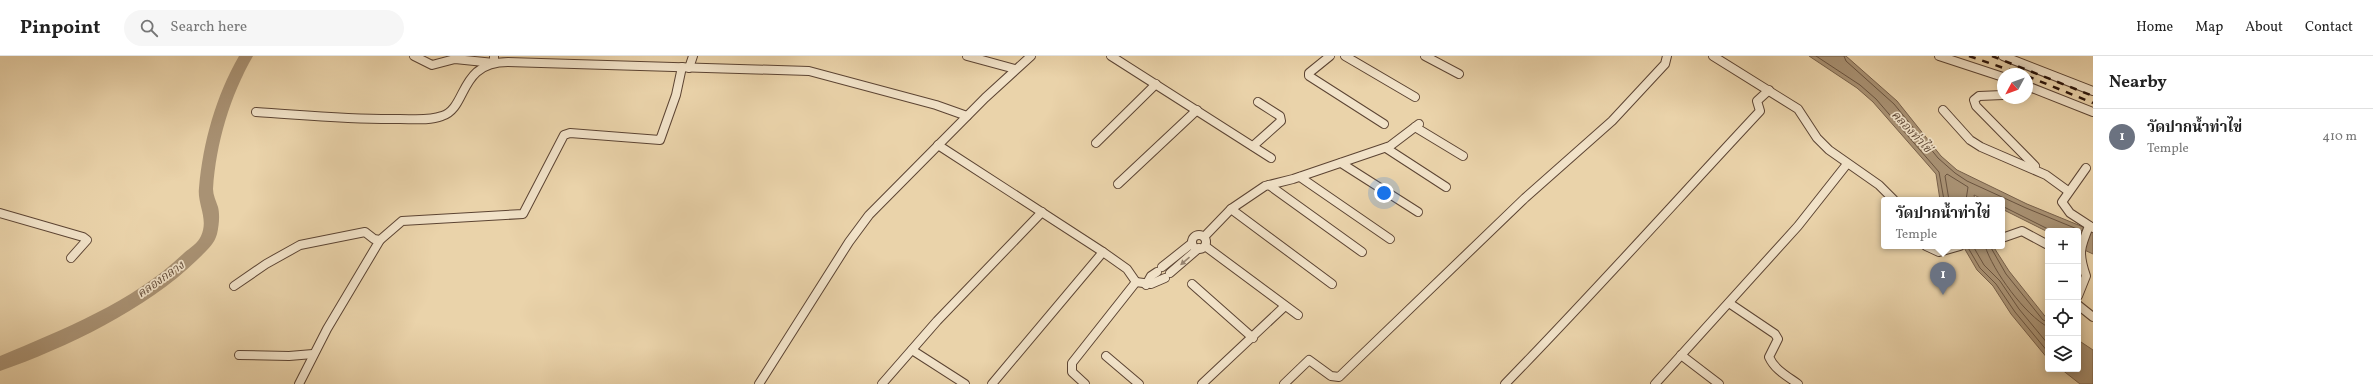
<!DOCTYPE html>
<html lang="en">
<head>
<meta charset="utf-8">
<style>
	body { margin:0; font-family:Vollkorn,"Noto Serif Thai",serif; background:#f6f6f6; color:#222 }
	.controls { position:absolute; right:12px; bottom:12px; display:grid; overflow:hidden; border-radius:4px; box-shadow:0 2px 10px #0003 }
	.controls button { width:36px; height:36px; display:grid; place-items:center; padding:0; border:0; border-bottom:1px solid #e0e0e0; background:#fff; color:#222; font:20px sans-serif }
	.compass { position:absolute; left:1997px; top:12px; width:36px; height:36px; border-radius:50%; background:#fff; box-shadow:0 2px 10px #0003; rotate:229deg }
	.you { position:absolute; left:1384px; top:137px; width:14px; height:14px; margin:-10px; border:3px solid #fff; border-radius:50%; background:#1a73e8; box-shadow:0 0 0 6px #1a73e833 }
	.badge { display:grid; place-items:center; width:26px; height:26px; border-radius:50%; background:#111827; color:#fff; font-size:13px; font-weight:700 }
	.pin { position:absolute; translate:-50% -33px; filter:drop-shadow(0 1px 2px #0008) }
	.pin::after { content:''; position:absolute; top:21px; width:14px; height:12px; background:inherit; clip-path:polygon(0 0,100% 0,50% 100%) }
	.popup { position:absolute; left:1881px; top:141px; width:124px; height:52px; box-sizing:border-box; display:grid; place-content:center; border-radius:4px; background:#fff; filter:drop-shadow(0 1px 3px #0005); font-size:13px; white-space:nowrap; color:#767676 }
	.popup b { font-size:15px; color:#222 }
	.popup::after { content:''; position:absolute; left:50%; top:100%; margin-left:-8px; border:8px solid transparent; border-top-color:#fff }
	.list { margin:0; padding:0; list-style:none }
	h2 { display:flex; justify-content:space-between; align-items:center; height:52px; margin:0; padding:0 16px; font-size:17px }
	h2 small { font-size:13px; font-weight:400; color:#767676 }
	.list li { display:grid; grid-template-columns:26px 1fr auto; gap:12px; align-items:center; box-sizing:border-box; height:56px; padding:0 16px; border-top:1px solid #e0e0e0 }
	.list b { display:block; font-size:15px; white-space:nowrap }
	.list p { margin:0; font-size:13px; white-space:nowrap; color:#767676 }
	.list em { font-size:13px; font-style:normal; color:#767676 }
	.icon { flex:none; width:22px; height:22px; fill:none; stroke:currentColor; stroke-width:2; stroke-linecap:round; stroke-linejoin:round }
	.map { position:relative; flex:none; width:2093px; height:328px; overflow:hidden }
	header { display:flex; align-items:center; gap:24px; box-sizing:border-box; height:56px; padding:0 20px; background:#fff; border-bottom:1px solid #e0e0e0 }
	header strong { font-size:19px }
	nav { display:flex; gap:22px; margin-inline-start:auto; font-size:14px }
	.search { width:280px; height:36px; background:#f6f6f6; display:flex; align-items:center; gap:10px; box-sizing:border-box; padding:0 14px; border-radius:22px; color:#767676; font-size:15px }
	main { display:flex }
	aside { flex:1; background:#fff }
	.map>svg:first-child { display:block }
</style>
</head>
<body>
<header>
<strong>Pinpoint</strong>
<div class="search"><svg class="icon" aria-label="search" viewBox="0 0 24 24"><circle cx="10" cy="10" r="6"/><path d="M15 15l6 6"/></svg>Search here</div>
<nav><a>Home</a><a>Map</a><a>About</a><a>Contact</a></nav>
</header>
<main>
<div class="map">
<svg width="2093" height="328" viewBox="0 0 2093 328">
	<rect width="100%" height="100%" fill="#ead3aa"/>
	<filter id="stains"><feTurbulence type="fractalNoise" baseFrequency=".005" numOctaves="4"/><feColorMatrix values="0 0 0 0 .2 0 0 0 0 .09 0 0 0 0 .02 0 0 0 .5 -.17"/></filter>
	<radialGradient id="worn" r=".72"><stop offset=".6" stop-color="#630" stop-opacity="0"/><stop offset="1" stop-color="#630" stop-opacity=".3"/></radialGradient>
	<g fill="#a99274" stroke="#77604a">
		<path d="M1809,0H1846L1897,45L1941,100L1957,114L2027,148L2093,175V198L2078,191V175L2048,176L2002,153V144H1984L1974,139L1975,144H1940L1936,118L1873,46L1857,32Z"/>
		<path d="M1963,190H1993L2009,215L2048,264V303L2011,258L1993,230L1977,214Z"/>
		<path d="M2078,284L2093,294V328H2080L2061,313H2078Z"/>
	</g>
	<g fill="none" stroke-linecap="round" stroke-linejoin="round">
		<g stroke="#6a5440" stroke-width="1">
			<path d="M1816,0L1860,29L1876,43L1939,116L1944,144"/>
			<path d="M1844,0L1846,5L1894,48L1938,102L1955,117L1967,125L2026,152L2082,175"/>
			<path d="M1949,144L1945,120L1947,118L1968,131L1966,144"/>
			<path d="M2002,150L2052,175"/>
			<path d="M1967,190L1980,212L1996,228L2015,256L2048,296"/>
			<path d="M1973,190L1984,209L2000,225L2019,253L2048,288"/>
			<path d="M1985,190C1993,215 2025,259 2048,271"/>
			<path d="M1990,190L2006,218L2043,264L2048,266"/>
		</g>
		<path fill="#a99274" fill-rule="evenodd" d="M239,0H253C230,40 216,87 213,133C213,139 216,145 218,151C220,159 219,169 217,178C214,189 205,196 197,204C147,253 66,292 0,315V300C64,273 133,246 184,197C190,192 198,187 201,180C209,163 197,148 199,132C203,86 216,40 239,0Z"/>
		<g stroke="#5c4433" stroke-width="10">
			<g id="minor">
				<path d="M414,0L432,9L455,3L494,7V0"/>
				<path d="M967,0L1015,13"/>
				<path d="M1111,0L1271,102"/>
				<path d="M1330,0L1309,17V20L1384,68"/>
				<path d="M1345,0L1415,41"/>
				<path d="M1425,0L1459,18"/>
				<path d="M1713,0L1798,53L1817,82L1829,94L1879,129L1894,144"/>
				<path d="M1939,0L2003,21"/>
				<path d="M2003,0L2093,35"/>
				<path d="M689,12L693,0"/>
				<path d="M2027,30L2093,56"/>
				<path d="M2003,39L1979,40L1974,44L1976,50L2035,110"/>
				<path d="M1943,54L1970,84L1981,91L2046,119L2068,135"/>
				<path d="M256,56C304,59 352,64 400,63C413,63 429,65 442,60C468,52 458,6 508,6L809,15L936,49L967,60"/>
				<path d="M1415,71L1463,100"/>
				<path d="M1096,87L1156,28"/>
				<path d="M938,89L1103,196L1127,213L1136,226L1072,307V316L1085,328"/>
				<path d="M1253,90L1281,65L1280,60L1258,46"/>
				<path d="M1386,92L1446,131"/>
				<path d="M1341,107L1418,156"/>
				<path d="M2086,112L2062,146L2070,157L2093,172"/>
				<path d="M1300,121L1390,183"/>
				<path d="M1118,128L1197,54"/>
				<path d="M1269,129L1362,196"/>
				<path d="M1231,153L1332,228"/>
				<path d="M0,157L83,181L87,184L71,202"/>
				<circle cx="1199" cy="186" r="7"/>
				<path d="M1204,181L1231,153L1265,130L1293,123L1390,90L1419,68"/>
				<path d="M2002,182L2022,175L2048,189"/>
				<path d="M1205,190L1298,259"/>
				<path d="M1926,190L1939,196L1960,190"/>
				<path d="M1162,211L1191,188"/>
				<path d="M1170,217L1199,192"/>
				<path d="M1136,226L1151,228L1165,222"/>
				<path d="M1192,228L1253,282"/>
				<path d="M1146,229L1151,220L1157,216"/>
				<path d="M234,230L266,208L300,189L365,176L374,183L380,184L402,165L523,158L564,79L570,77L660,84L676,39L682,11"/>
				<path d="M2078,240L2086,220C2078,197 2080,192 2089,170"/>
				<path d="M1729,247L1775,278L1778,283L1769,301C1775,314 1787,320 1798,328"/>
				<path d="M2078,249L2093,261"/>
				<path d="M912,294L965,328"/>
				<path d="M239,299L289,300L313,298"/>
				<path d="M1681,299L1719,328"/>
				<path d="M1106,300L1139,328"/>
				<path d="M299,328L327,273L380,184"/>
				<path d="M759,328L849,186L869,159L985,42L1031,0"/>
				<path d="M882,328L937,265L1042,156"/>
				<path d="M992,328L1103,196"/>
				<path d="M1202,328L1285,250"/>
				<path d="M1284,328L1309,304L1331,320L1339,321L1525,142L1612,65L1665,8L1667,0"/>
				<path d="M1505,328C1592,239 1675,146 1760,55L1757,45L1769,34"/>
				<path d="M1655,328L1798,170L1847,108"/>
			</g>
		</g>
		<use href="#minor" stroke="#f1e2c8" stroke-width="8"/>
		<g stroke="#2c150b" stroke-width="2.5" stroke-dasharray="7 7" stroke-linecap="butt">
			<path d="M1969,0L2021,18"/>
			<path d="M1992,0L2093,40"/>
			<path d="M2027,20L2093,47"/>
		</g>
	</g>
	<defs><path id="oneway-solid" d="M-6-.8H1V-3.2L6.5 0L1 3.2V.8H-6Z"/></defs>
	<use fill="#988673" href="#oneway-solid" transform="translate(1185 205) rotate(139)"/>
	<g text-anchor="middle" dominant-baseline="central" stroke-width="3.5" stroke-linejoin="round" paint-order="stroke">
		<g font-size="12" font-style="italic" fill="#5e4735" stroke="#f1e2c8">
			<text transform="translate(1911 76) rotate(47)">คลองท่าไข่</text>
			<text transform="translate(161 224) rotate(-35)">คลองกลาง</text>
		</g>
	</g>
	<rect width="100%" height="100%" filter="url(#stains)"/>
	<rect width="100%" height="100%" fill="url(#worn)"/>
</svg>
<div class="controls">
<button>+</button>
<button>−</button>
<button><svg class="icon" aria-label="locate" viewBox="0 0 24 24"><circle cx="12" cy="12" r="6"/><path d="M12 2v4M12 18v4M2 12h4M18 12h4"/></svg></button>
<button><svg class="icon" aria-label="layers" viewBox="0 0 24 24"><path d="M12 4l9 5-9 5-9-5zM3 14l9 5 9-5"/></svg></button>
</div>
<svg class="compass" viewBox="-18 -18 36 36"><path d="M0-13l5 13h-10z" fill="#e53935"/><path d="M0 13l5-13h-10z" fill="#767676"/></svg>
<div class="you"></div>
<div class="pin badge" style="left:1943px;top:239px;background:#6b7280">1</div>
<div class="popup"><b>วัดปากน้ำท่าไข่</b>Temple</div>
</div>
<aside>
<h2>Nearby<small></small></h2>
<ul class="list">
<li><span class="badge" style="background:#6b7280">1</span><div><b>วัดปากน้ำท่าไข่</b><p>Temple</p></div><em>410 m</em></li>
</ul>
</aside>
</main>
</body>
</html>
